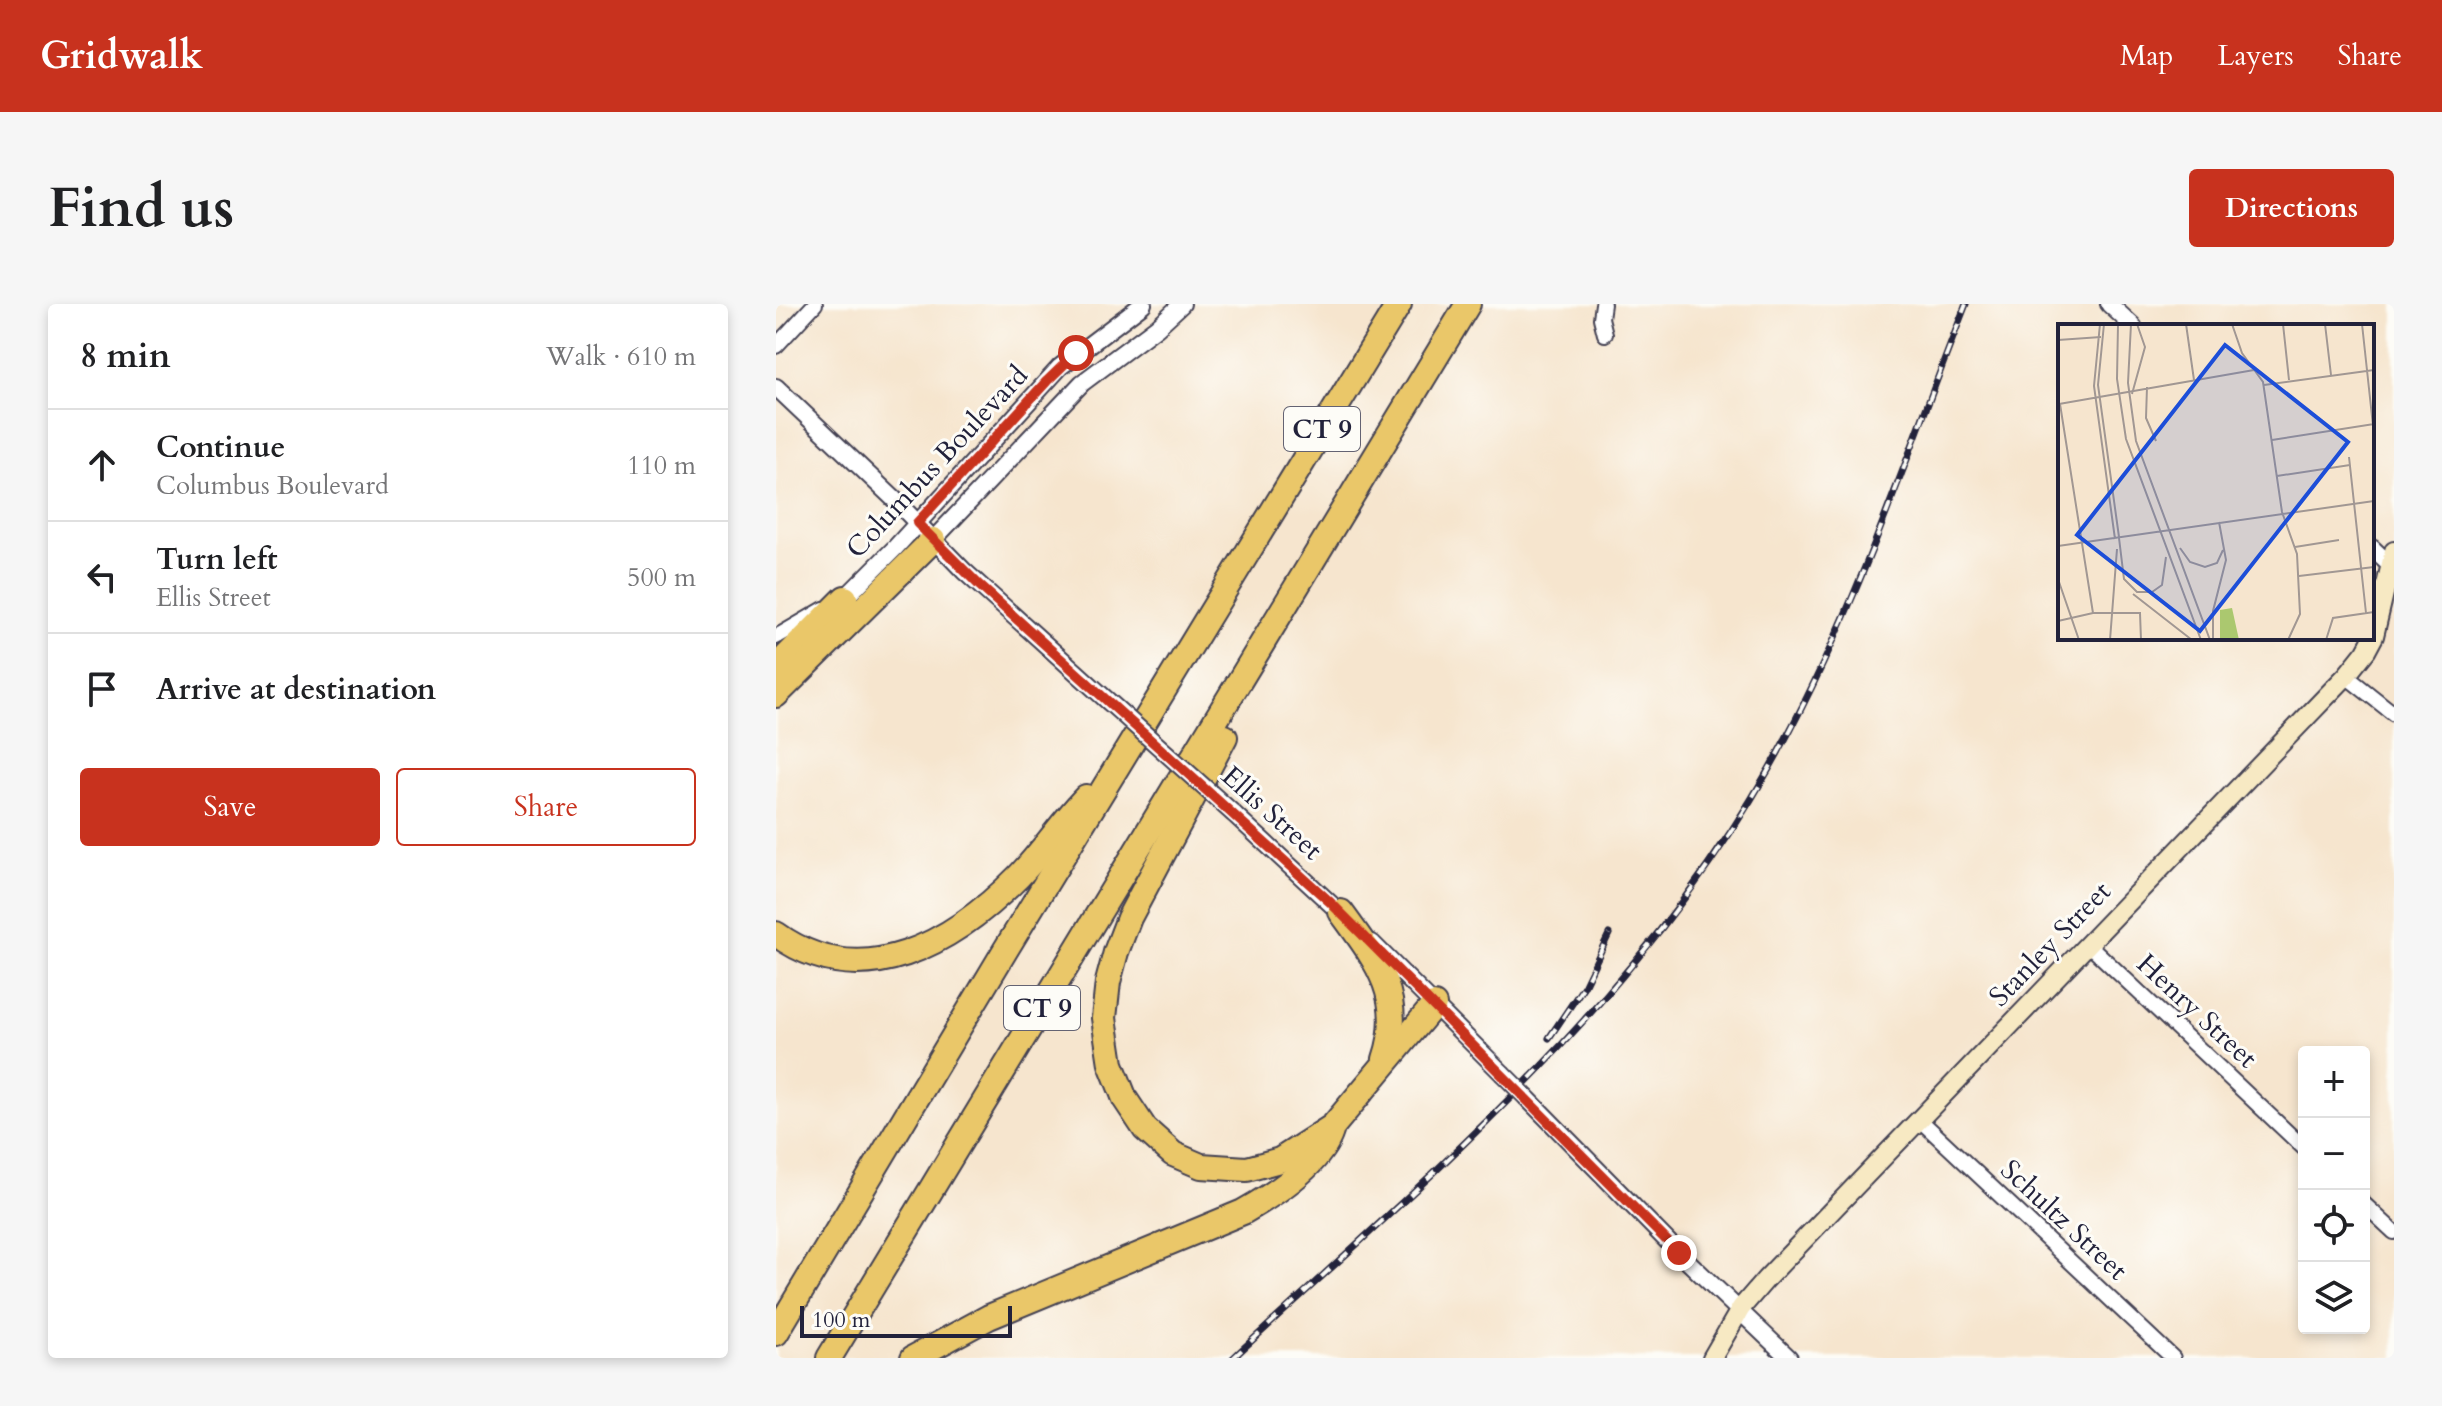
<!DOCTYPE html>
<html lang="en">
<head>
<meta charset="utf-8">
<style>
	body { margin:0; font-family:Cardo,serif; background:#f6f6f6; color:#202124 }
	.controls { position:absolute; right:24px; bottom:24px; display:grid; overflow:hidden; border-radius:8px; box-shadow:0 4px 12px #0003 }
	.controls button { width:72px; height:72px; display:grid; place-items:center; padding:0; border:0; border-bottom:2px solid #e0e0e0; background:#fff; color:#202124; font:40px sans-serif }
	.scale { position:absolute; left:24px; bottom:20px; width:212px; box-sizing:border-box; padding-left:8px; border:4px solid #22223b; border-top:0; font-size:22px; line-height:28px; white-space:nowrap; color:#22223b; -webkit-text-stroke:6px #fdfcf7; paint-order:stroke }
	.stop { position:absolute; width:24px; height:24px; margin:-18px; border:6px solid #c8321e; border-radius:50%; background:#fff }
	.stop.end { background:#c8321e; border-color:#fff; box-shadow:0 2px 8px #0008 }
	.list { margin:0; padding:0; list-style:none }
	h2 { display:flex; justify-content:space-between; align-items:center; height:104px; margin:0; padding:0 32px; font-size:34px }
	h2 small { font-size:26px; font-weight:400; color:#757577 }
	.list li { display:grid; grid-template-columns:52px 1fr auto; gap:24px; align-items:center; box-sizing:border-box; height:112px; padding:0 32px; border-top:2px solid #e0e0e0 }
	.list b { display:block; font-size:30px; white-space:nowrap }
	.list p { margin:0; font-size:26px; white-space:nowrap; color:#757577 }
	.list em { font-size:26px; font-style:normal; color:#757577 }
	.actions { display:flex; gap:16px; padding:24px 32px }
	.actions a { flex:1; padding:18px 0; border:2px solid #c8321e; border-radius:8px; text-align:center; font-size:28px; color:#c8321e }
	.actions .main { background:#c8321e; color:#fff }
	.icon { flex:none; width:44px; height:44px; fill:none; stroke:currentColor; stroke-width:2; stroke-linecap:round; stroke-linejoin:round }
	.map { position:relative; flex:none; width:1618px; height:1054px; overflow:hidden; border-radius:8px }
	header { display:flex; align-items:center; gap:48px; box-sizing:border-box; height:112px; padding:0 40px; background:#c8321e; color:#fff }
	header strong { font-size:38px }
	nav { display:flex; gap:44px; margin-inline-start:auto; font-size:28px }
	.intro { display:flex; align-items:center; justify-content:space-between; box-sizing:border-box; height:192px; padding:0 48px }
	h1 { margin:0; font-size:56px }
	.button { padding:20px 36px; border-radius:8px; background:#c8321e; color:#fff; font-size:28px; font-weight:700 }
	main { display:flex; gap:48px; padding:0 48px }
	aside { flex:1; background:#fff; border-radius:8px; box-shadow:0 4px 12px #0003 }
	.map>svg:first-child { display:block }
</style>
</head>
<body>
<header>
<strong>Gridwalk</strong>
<nav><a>Map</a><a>Layers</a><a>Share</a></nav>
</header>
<div class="intro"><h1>Find us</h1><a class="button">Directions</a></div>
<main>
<aside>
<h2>8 min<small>Walk · 610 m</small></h2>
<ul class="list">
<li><svg class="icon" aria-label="ahead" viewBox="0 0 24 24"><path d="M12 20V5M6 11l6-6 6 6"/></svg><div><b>Continue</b><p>Columbus Boulevard</p></div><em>110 m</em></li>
<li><svg class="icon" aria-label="left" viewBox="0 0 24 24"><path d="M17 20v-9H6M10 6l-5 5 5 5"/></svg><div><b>Turn left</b><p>Ellis Street</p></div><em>500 m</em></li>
<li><svg class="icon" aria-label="arrive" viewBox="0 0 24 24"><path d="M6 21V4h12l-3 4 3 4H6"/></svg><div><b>Arrive at destination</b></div></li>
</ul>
<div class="actions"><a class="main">Save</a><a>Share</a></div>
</aside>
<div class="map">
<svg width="1618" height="1054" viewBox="0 0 1618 1054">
	<rect width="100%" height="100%" fill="#fdfcf7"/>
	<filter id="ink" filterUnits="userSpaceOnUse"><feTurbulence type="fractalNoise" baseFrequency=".0125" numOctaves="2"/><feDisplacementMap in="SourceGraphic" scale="16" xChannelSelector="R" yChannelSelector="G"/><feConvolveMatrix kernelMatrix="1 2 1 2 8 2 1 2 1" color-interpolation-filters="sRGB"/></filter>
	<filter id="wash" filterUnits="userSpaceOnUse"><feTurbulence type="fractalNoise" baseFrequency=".006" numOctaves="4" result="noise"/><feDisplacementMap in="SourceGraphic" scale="32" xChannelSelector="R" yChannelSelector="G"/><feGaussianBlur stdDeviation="1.8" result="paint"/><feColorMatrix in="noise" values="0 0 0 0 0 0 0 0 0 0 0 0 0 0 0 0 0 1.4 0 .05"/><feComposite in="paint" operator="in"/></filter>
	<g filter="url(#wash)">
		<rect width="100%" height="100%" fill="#f6e5ce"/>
	</g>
	<g filter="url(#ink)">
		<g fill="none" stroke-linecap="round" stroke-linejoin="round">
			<g stroke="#423f51" stroke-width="18">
				<g id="minor">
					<path d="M827,0L825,14L829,30"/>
					<path d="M0,42L39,0"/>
					<path d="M0,333L48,305"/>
					<path d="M1570,372L1618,410"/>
					<path d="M1313,641L1528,844"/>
					<path d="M1144,816L1397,1054"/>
					<path d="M1588,900L1618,928"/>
				</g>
			</g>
			<g stroke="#423f51" stroke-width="20">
				<g id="tertiary">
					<path d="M1333,0L1357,22"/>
					<path d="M0,83L118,195L188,267L332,397"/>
					<path d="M157,236L306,79L381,23L406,0"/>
					<path d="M1596,244L1615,262"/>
					<path d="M69,294L119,244L284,63L367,0"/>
					<path d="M458,510L571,615"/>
					<path d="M596,639L726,769"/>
					<path d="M751,794L903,949L1013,1054"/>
				</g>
			</g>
			<g stroke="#423f51" stroke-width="22">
				<path id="secondary" d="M936,1054L965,1004L990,975L1570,372L1590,347L1598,332L1618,247"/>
			</g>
			<g stroke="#423f51" stroke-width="28">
				<g id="motorway">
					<path d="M0,363L69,294"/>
					<path d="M0,391L157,236"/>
					<path d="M449,433L353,614L340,648L332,678L328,714L335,760L349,795L369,825L397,850L425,862L471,865L504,856L557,822L658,701"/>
					<path d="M565,608C600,656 630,693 609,755"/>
					<path d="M0,630C87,693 178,638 243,572C267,547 286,518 310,493"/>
					<path d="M0,1029L230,645L623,0"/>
					<path d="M53,1054L692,0"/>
					<path d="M137,1054L213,1013L467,908C497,891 548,859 556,824"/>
				</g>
			</g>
			<use href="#minor" stroke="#fff" stroke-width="14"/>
			<use href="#tertiary" stroke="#fff" stroke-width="16"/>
			<use href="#secondary" stroke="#f7e9c3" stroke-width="18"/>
			<use href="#motorway" stroke="#eac769" stroke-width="24"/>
			<g stroke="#22223b" stroke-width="7">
				<g id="rail">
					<path d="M773,734L808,682L833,630"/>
					<path d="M457,1054C652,873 860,700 993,465C1076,319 1129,156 1190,0"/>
				</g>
			</g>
			<use href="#rail" stroke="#fdfcf7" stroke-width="4" stroke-dasharray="12" stroke-linecap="butt"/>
			<g stroke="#423f51" stroke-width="20" stroke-linecap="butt">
				<g id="tertiary-bridge">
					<path d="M332,397L458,510"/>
					<path d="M726,769L751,794"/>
				</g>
			</g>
			<use href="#tertiary-bridge" stroke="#fff" stroke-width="16"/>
		</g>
	</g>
	<g fill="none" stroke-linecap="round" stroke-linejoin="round" filter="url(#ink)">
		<path stroke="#c8321e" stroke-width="10" d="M300,49L271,77L141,219L203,281L554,598L903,949"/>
	</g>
	<g text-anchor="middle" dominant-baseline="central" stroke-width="6" stroke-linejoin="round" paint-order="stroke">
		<g fill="#fdfcf7" stroke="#646373" stroke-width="2">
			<rect x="508" y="103" width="76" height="44" rx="6"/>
			<rect x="228" y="682" width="76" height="44" rx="6"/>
		</g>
		<g font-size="26" font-weight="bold" fill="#22223b">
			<text x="546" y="125">CT 9</text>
			<text x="266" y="704">CT 9</text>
		</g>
		<g font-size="28" fill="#22223b" stroke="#fdfcf7">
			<text transform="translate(161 158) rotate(-47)">Columbus Boulevard</text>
			<text transform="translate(496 509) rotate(42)">Ellis Street</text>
			<text transform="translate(1274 640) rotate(-46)">Stanley Street</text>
			<text transform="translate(1421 707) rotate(43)">Henry Street</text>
			<text transform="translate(1288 916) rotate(43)">Schultz Street</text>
		</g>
	</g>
	<g transform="translate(1282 20)">
		<rect width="316" height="316" fill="#f6e5ce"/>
		<path d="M174,284L181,316H162V286Z" fill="#abc86f"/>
		<path fill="none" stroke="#a19793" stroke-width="2" d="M42,0L36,62L57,215M46,0L40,61L61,213M60,0L59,55L68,115L143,316M73,0L70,59L78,117L152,316M128,0L136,56M174,0L184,29L205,58L224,188L239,230L242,290L230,316M225,0L231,56M267,0L273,51M304,0L316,111M0,16L43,13M206,61L316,46M89,63L88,94L98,117M74,70L87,23L79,0M1,80L196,46M2,80L35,289M214,116L316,100M291,133L308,289M219,152L292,141M61,214L66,255L79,268H94L104,261L108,233M0,222L316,177M237,223L281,216M122,224L132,238L147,243L159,239L165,226M241,252L316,243M0,255L21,316M75,270L134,316M0,297L35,289H82L83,316M155,315V287L168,236L161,198M52,316L59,225M268,316L275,294L316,288"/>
		<path fill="#1d4ed8" fill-opacity="0.15" stroke="#1d4ed8" stroke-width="4" d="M167,21L290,118L142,307L19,211Z"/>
		<rect width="316" height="316" fill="none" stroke="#22223b" stroke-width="4"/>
	</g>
</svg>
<div class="controls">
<button>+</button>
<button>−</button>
<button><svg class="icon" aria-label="locate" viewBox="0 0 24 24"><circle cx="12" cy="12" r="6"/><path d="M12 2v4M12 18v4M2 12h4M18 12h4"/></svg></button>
<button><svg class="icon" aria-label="layers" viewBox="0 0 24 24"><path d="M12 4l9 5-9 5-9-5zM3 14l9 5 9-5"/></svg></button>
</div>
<div class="scale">100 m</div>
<div class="stop" style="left:300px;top:49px"></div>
<div class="stop end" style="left:903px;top:949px"></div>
</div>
</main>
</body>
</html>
